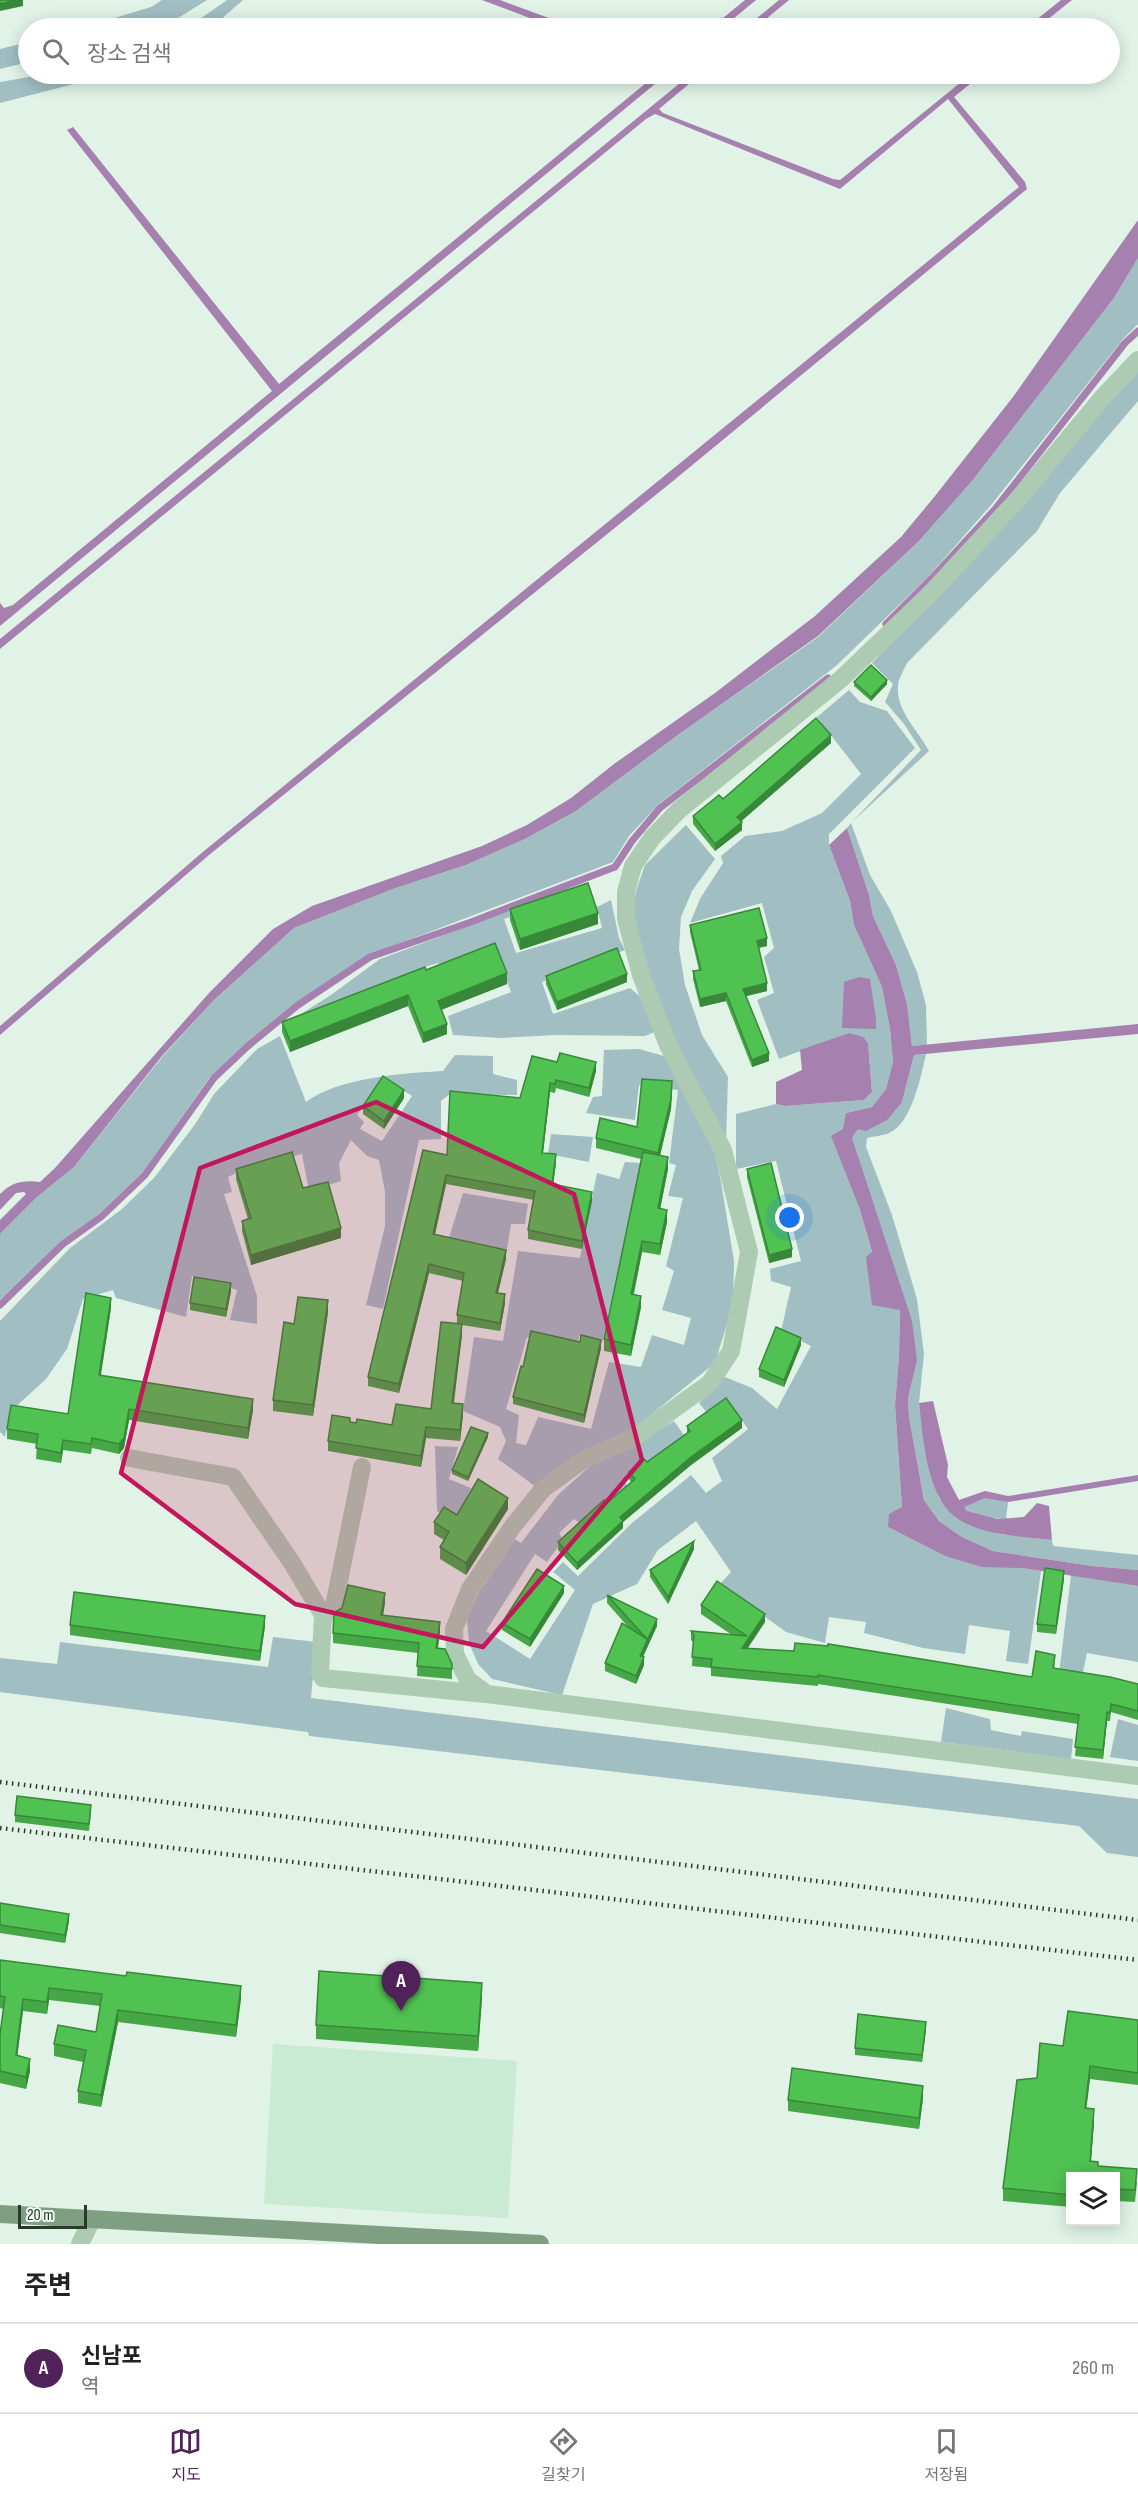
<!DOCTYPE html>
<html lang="ko">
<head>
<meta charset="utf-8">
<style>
	body { margin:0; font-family:"Sofia Sans Condensed","Noto Sans KR",sans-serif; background:#f2f2f2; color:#222 }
	.controls { position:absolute; right:18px; bottom:18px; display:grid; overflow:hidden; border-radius:0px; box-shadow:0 3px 15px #0003 }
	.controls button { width:54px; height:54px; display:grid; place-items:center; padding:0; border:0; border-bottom:2px solid #e0e0e0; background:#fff; color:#222; font:30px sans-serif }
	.scale { position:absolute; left:18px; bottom:15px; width:69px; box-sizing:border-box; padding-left:6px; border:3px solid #2b392c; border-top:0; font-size:16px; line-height:21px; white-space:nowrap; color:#2b392c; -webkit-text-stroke:4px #edfaf1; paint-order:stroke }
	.you { position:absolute; left:790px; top:1218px; width:21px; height:21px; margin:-15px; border:4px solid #fff; border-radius:50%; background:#1a73e8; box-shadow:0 0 0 9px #1a73e833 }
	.badge { display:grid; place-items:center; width:39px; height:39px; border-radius:50%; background:#51225a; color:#fff; font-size:20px; font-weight:700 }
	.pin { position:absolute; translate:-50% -50px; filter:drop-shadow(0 2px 3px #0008) }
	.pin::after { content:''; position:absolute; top:32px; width:21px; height:18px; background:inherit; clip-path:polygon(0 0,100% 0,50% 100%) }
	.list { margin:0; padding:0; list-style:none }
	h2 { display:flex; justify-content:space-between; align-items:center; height:78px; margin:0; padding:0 24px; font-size:26px }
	h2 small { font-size:20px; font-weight:400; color:#767676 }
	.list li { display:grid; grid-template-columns:39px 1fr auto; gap:18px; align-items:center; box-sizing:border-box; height:90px; padding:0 24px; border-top:2px solid #e0e0e0 }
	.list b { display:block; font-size:22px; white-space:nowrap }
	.list p { margin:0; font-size:20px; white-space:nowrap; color:#767676 }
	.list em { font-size:20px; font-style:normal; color:#767676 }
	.icon { flex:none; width:33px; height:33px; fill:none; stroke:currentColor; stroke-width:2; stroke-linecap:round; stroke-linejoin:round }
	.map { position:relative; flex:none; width:1138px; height:2244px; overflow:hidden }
	.search { position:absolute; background:#fff; box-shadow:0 3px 15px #0003; left:18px; right:18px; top:18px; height:66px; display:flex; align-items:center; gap:15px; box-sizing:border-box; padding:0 21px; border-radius:33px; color:#767676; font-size:22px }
	.sheet { height:168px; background:#fff }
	nav { display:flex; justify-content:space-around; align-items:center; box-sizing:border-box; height:84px; border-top:2px solid #e0e0e0; background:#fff; font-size:16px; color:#767676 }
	nav a { display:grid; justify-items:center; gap:3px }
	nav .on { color:#51225a }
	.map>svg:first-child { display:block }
</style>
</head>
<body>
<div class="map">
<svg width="1138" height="2244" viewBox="0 0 1138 2244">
	<rect width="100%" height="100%" fill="#e1f3e6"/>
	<g fill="#a1bec2" fill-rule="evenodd">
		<path d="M162,0H207L162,28H81L151,7Z"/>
		<path d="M227,0H243L211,28H187Z"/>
		<path d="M28,42V62L0,69V49Z"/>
		<path d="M46,74H113L0,103V82Z"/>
		<path d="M1138,258V324L1123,339L992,504L928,577L837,665L659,804L629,836L613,862L369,955L296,1003L210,1077L143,1172L98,1215L61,1242L0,1300V1234L37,1197L74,1167L163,1056L215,999L294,928L393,889L466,865L525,839L576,811L675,737L818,637L919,541L972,481L1114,298Z"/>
		<path d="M1138,366V401L1060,493L1037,531L907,663C904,670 898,679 898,686C896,711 918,730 929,751L851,823L870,875L891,911L917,972L926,1005L927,1045L912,1046L907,1004L896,965L873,916L869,895L847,828L851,823L921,750L904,724L885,702L893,684L872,663L977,554Z"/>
		<path d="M849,690L860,702L887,711L915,748L829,834V845L850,901L854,925L882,987L890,1029L893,1062L886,1089L872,1107L846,1113L859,1207L872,1253L900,1309L899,1356L895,1405L902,1507L888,1527L945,1556L1041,1571L1028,1664L1006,1661L1010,1631L969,1625L965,1654L923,1648L864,1633L866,1622L829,1617L825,1643L786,1632L720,1584L731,1572L696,1521L658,1550L637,1584L593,1604L562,1695L492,1679L478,1664L469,1643L467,1619L479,1592L515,1539L521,1543L558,1495L590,1466L636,1444L674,1421L686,1438L649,1466L643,1462L624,1479L628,1487L607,1500L580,1523L574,1519L559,1533L563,1540L547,1562L535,1554L486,1631L530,1659L575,1590L553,1572L563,1562L578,1576L632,1523L691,1475L706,1493L722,1481L712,1458L748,1429L728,1401L708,1414L699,1403L725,1377L752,1388L777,1409L811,1346L781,1331L791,1287L771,1281L770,1269L801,1261L776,1161L736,1169V1114L776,1104L785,1106L864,1100L872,1092L868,1043L849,1033L779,1059L757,1000L774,993L764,957L774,948L762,903L690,923L700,899L723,863L721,856L745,836L782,831L822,813L861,774L817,717Z"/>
		<path d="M686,825L715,859L692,891L681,917L679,949L685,985L702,1035L728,1077L726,1142L683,1057L656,995L632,917L636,891L645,865Z"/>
		<path d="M554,894L556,902L504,919L516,953L602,928L597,907L611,900L619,938L625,950L542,982L553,1014L630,988L642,998L655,1032L645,1036L557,1035L500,1038L453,1035L448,1016L511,992L495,950L442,972L438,963L419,969L420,975L285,1024L331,995L380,959Z"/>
		<path d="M280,1036L306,1102C337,1078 404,1073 443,1071L455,1055L493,1056V1074L517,1080V1095L450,1094L441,1101V1139L419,1140L383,1309L366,1305L385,1226V1192L379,1160L367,1156L351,1140L339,1163L341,1181L309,1191L302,1154L268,1163L255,1164L228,1177L232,1192L224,1194L257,1296V1324L230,1320L237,1290L192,1276L186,1317L116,1298L113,1290L83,1299L67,1349L46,1379L10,1412L5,1437L0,1432V1321L70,1248L122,1209L154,1178L196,1123L214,1094L257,1049ZM382,1077L412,1096L382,1141L360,1129L364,1122L357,1115Z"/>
		<path d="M639,1049L664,1056L682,1084L715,1154L720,1176L734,1261L733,1304L715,1363L637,1426L536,1487L498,1459L506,1441L500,1427L463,1411L474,1337L503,1341L518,1251L580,1258L597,1173L619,1179L625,1162L641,1163L602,1343L579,1336L577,1349L527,1337L506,1409L519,1415L516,1443L526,1445L538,1417L591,1429L609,1362L641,1367L652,1335L684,1345L691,1318L662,1310L674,1271L666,1266L683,1198L668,1196L676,1165L669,1163L678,1090L639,1085L635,1120L586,1113L593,1097L602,1096L604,1050Z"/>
		<path d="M926,1054C921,1076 912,1123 889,1133C883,1136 874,1136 867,1138L866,1147L892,1215L917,1299L924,1354L919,1403L925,1448L939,1498L969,1524L1000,1534L1052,1540L1053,1546L1138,1555V1570L1092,1566L993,1551L962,1537L939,1521L924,1500L909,1417L908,1398L917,1361L852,1138L858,1129L902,1102L914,1055Z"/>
		<path d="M551,1134L593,1137L589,1162L548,1154Z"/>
		<path d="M463,1193L528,1204L525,1224H511L506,1256L448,1241Z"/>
		<path d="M435,1446L458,1447L449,1479L471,1488L456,1520L437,1511Z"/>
		<path d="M985,1497L1008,1502L1006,1519C994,1519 971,1517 963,1507Z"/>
		<path d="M1071,1575L1138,1586V1662L1087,1653L1082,1677L1059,1674Z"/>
		<path d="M273,1637L316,1642L311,1698L1138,1799V1857L1107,1853L1079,1826L309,1736L308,1732L0,1692V1658L57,1664L60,1642L268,1667Z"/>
		<path d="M946,1708L990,1719L991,1730L1021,1736L1022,1731L1073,1739L1071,1759L941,1742Z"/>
		<path d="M1118,1719L1138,1725V1761L1110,1757Z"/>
	</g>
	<path fill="#c9ead3" d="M273,2044L517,2061L508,2218L264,2204Z"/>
	<g fill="#a681af">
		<path d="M482,0H500L576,28H556Z"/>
		<path d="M745,0H756L722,28H711Z"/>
		<path d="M779,0H789L755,28H745Z"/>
		<path d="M1061,0H1072L1037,28H1026Z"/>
		<path d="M657,74H667L0,626V603L4,608L13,605L272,391L67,130L73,127L279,384Z"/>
		<path d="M691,74H701L659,109L663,113L833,179L840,180L971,74H982L954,97L1025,182L1027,189L673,481L209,855L0,1035V1026L204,851L1019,187L948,99L840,189L655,114L646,119L0,649V639Z"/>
		<path d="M1138,220V258L1114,298L972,481L919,541L818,636L675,737L576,811L525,839L466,865L393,889L294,928L215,999L162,1056L74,1167L37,1197L0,1234V1220L26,1194L24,1192L16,1193L0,1210V1194C12,1182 23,1180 40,1182L55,1168L209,993L273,929L312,906L482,846L527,825L571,798L614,764L715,693L815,616L901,537L935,496L1013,397Z"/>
		<path d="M847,828L869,895L873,916L896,965L907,1004L912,1046L1138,1024V1034L914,1055L902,1102L887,1120L866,1131L858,1129L852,1138L912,1321L917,1361L908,1398L909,1417L924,1500L939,1521L962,1537L993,1551L1092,1566L1138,1570V1586L1022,1568L982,1567L945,1556L888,1527L889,1514L902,1507L895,1405L899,1356L900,1310L872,1305L866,1257L872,1252L859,1207L831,1136L843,1129L846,1113L872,1107L886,1089L893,1062L890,1029L882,987L854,925L850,901L829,845Z"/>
		<path d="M859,977L870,979L876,1019V1029L842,1028L844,982Z"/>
		<path d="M849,1033L863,1037L868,1043L872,1092L864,1100L785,1106L776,1104V1082L802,1070L800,1050Z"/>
		<path d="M933,1401L948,1465L947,1477L959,1500L985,1491L1008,1496L1138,1475V1481L1008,1502L985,1498L964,1507L967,1511L997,1519L1024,1517L1037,1503L1049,1506L1052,1540C1021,1536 980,1536 954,1516C926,1493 923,1436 919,1403Z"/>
	</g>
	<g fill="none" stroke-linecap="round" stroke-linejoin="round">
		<g stroke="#a681af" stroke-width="7">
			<path d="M886,624L931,579L996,508L1125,343L1138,331"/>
			<path d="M0,1305L63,1244L101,1217L145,1175L214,1078L248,1046L298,1005L370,957L471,922L615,867L632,841L660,808L828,678"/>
		</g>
		<g stroke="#adcbb3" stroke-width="18">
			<path d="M1138,360L1102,398L1019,498L929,595L841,679L679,810L652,838L633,866L626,892V919L641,975L668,1045L723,1150L749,1252L740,1302L731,1351L710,1383L635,1437L583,1460L543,1489L513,1526L470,1589L454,1629L455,1654L468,1680L487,1694L1138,1776"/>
			<path d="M129,1458L233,1477L292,1563L323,1615L320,1673L323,1678L485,1694"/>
			<path d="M323,1615L333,1611L362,1467"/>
			<path d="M80,2244L92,2219"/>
		</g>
		<path stroke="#7e9f82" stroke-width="18" d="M0,2214L540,2244"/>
		<g stroke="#2b392c" stroke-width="4.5" stroke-dasharray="1.5 4.5" stroke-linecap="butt">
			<path d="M0,1782L1138,1920"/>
			<path d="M0,1828L1138,1960"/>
		</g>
	</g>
	<g fill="#45a746">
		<path d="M854,682L887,684L871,701L854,686Z"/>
		<path d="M831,743L741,821L742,830L715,851L693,824V816L723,799Z"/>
		<path d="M510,909L598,924L520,950L510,920Z"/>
		<path d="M690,925L767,946L759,948L767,991L746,996L769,1061L752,1067L726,1001L700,1007L693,979V971L699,970L690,932Z"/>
		<path d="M426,970L507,984L441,1010L447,1034L423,1043L408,1006L290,1052L282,1032V1022Z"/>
		<path d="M546,976L627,982L557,1010L546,984Z"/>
		<path d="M532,1056L596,1071L589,1097L556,1088L555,1093L550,1092L543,1153L556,1163L553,1185L592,1201L582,1249L528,1239V1230L534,1200L446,1184L435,1234L506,1259L498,1293L505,1303L500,1331L462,1325V1335L454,1403L463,1415L460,1441L426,1438L421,1467L328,1451V1441L350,1422L392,1425L431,1409L457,1324V1315L463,1281L429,1273L399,1393L368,1386V1377L447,1155L520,1098Z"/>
		<path d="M672,1092L671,1109L660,1156L668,1169L660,1209L667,1222L660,1255L642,1252L634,1294L641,1307L631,1356L604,1351V1339L641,1159L596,1148V1138L637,1127Z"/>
		<path d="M404,1098L384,1129L363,1114V1106Z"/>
		<path d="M236,1169L341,1238L251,1265L242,1231V1221L248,1219L236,1179Z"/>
		<path d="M747,1169L792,1257L769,1263L747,1177Z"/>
		<path d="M231,1291L226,1317L190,1310V1303Z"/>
		<path d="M111,1308L101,1375L253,1410L248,1439L129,1420L124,1448L119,1454L92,1448L91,1454L63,1450L61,1463L36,1459L37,1444L7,1439V1429L68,1414Z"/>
		<path d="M328,1312L313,1416L273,1411V1400Z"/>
		<path d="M801,1345L784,1387L759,1377V1369Z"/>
		<path d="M601,1348L584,1423L513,1404V1397L523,1367Z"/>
		<path d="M687,1426L742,1428L691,1465L623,1522V1528L577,1570L558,1550V1542L607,1503L631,1482L629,1479V1472L647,1462L687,1433Z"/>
		<path d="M488,1437L468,1481L452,1474V1470Z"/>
		<path d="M508,1509L466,1575L440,1559V1547L444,1540L434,1534V1522L457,1515Z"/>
		<path d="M694,1549L668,1604L650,1577V1570Z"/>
		<path d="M1064,1579L1056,1634L1037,1632V1624Z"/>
		<path d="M564,1593L530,1647L502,1630V1623Z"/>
		<path d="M607,1595L657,1626L643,1657L644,1665L636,1684L605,1671V1663L630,1629L607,1603Z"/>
		<path d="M385,1603L383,1616L440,1632L438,1649L452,1664V1679L417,1676L418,1653L333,1643V1633Z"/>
		<path d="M701,1605L765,1622L747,1648L1032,1677L1055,1663L1054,1668L1138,1684V1720L1111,1712L1110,1721H1107L1103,1759L1075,1756L1078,1724L818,1684V1686L711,1676V1668L692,1666L693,1642L691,1640V1631L732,1635L701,1614Z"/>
		<path d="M70,1625L265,1626L260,1661L70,1635Z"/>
		<path d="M91,1813L89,1831L15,1822V1815Z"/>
		<path d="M0,1903L69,1921L65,1943L0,1933Z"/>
		<path d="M0,1960L241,1998L236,2037L118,2022L101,2107L78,2103V2091L83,2062L54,2056V2044L96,2032L100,2006L49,2000L47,2014L23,2011L17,2056L30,2071L26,2089L0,2083V2034L4,2009L0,2008Z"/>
		<path d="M482,1998L478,2051L316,2039V2025Z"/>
		<path d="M1138,2020V2085L1090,2079L1086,2108L1094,2122L1091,2161L1098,2166L1137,2182L1135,2202L1116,2201V2176H1071V2207L1003,2201V2188L1037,2078L1063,2046Z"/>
		<path d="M926,2029L922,2062L855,2055V2048Z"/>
		<path d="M923,2098L919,2129L788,2111V2100Z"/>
	</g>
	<g fill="#388839">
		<path d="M15,0H23V6L0,11V4Z"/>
		<path d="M887,680V684L871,701V697Z"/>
		<path d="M831,735V743L737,825V817Z"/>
		<path d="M742,822V830L715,851V844Z"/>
		<path d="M598,913V924L520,950V939Z"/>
		<path d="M767,938V946L757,948V941Z"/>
		<path d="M507,973V984L438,1011V1001Z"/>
		<path d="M627,974V982L557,1010V1002Z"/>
		<path d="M767,983V991L743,997V989Z"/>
		<path d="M726,993V1001L700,1007V999Z"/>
		<path d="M408,995V1006L290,1052V1041Z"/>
		<path d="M447,1024V1034L423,1043V1033Z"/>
		<path d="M769,1053V1061L752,1067V1060Z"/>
		<path d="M596,1062V1071L589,1097V1088Z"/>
		<path d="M672,1081L671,1109L658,1163V1153Z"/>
		<path d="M550,1083V1092L542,1162V1153Z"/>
		<path d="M404,1090V1098L384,1129V1121Z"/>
		<path d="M556,1154V1163L552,1193V1184Z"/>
		<path d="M668,1157V1169L658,1220V1208Z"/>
		<path d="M446,1175V1184L433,1243V1234Z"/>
		<path d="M592,1192V1201L582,1249V1241Z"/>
		<path d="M667,1210V1222L660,1255V1244Z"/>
		<path d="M341,1228V1238L251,1265V1255Z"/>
		<path d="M642,1241V1252L631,1305V1294Z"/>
		<path d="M792,1249V1257L769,1263V1255Z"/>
		<path d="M506,1250V1259L496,1301V1293Z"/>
		<path d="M429,1264V1273L399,1393V1384Z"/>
		<path d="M231,1283V1291L226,1317V1309Z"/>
		<path d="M505,1294V1303L500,1331V1323Z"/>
		<path d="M641,1296V1307L631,1356V1345Z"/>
		<path d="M111,1298V1308L99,1385V1375Z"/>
		<path d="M328,1300V1312L313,1416V1405Z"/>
		<path d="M462,1324V1335L452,1414V1403Z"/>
		<path d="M801,1338V1345L784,1387V1380Z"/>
		<path d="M601,1340V1348L584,1423V1415Z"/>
		<path d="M253,1399V1410L248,1439V1428Z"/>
		<path d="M463,1404V1415L460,1441V1430Z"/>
		<path d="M129,1409V1420L124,1448L119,1454V1444Z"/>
		<path d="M742,1420V1428L691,1465L623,1522V1528L577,1570V1563L620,1517L691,1457Z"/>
		<path d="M426,1427V1438L421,1467V1456Z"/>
		<path d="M488,1433V1437L468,1481V1477Z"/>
		<path d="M63,1440V1450L61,1463V1453Z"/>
		<path d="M508,1498V1509L466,1575V1563Z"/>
		<path d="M694,1541V1549L668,1604V1597Z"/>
		<path d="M1064,1571V1579L1056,1634V1626Z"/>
		<path d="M564,1586V1593L530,1647V1639Z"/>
		<path d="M385,1593V1603L381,1625V1615Z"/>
		<path d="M765,1614V1622L742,1657V1648Z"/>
		<path d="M265,1616V1626L260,1661V1651Z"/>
		<path d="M657,1619V1626L640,1663V1656Z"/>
		<path d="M440,1622V1632L436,1658V1648Z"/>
		<path d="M644,1657V1665L636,1684V1676Z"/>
		<path d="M1107,1712V1721L1103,1759V1750Z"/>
		<path d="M69,1914V1921L65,1943V1935Z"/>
		<path d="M482,1983V1998L478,2051V2036Z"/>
		<path d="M241,1986V1998L236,2037V2025Z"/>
		<path d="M49,1988V2000L47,2014V2002Z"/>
		<path d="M23,1999V2011L16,2067V2055Z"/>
		<path d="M118,2010V2022L101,2107V2095Z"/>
		<path d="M926,2022V2029L922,2062V2055Z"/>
		<path d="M30,2059V2071L26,2089V2077Z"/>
		<path d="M1090,2066V2079L1085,2120V2108Z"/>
		<path d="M923,2086V2098L919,2129V2118Z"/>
		<path d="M1094,2109V2122L1090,2174V2161Z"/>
	</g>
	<g fill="#50c251" stroke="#388839" stroke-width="1.5">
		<path d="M0,0H15L0,4Z"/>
		<path d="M871,665L887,680L871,697L854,682Z"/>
		<path d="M816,718L831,735L737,817L742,822L715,844L693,816L719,795L723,799Z"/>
		<path d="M588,883L598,913L520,939L510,909Z"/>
		<path d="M759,908L767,938L757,941L767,983L743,989L769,1053L752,1060L726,993L700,999L693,971L701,970L690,925Z"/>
		<path d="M495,943L507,973L438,1001L447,1024L423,1033L408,995L290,1041L282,1022L425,967L426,970Z"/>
		<path d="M617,948L627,974L557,1002L546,976Z"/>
		<path d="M560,1053L596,1062L589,1088L556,1080L555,1084L550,1083L542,1153L556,1154L552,1184L592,1192L582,1241L528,1230L535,1191L446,1175L433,1234L506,1250L496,1293L505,1294L500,1323L457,1315L464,1273L429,1264L399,1384L368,1377L423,1150L447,1155L450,1091L520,1098L532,1056L557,1062Z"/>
		<path d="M383,1076L404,1090L384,1121L363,1106Z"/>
		<path d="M642,1079L672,1081L671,1099L658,1153L596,1138L600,1118L637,1127Z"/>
		<path d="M292,1152L303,1188L328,1182L341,1228L251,1255L242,1221L251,1218L236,1169Z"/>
		<path d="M643,1152L668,1157L658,1208L667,1210L660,1244L642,1241L631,1294L641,1296L631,1345L604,1339Z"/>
		<path d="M771,1163L792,1249L769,1255L747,1169Z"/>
		<path d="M194,1277L231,1283L226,1309L190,1303Z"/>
		<path d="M86,1293L111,1298L99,1375L253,1399L248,1428L129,1409L124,1438L119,1444L92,1438L91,1444L63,1440L61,1453L36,1448L38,1434L7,1429L11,1405L68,1414Z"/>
		<path d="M298,1297L328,1300L313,1405L273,1400L284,1322L294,1324Z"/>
		<path d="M441,1322L462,1324L452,1403L463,1404L460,1430L426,1427L421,1456L328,1441L332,1415L350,1418V1422L356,1423L357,1419L392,1425L396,1404L431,1409Z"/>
		<path d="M776,1327L801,1338L784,1380L759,1369Z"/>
		<path d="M531,1331L580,1342L581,1335L601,1340L584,1415L513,1397L521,1366L523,1367Z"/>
		<path d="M726,1398L742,1420L691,1457L620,1517L623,1521L577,1563L558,1542L604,1500L607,1503L635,1479L629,1472L644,1459L647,1462L690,1431L687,1426Z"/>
		<path d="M471,1427L488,1433L468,1477L452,1470Z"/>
		<path d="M478,1479L508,1498L466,1563L440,1547L449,1532L434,1522L444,1507L457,1515Z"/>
		<path d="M694,1541L668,1597L650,1570Z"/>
		<path d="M1045,1568L1064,1571L1056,1626L1037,1624Z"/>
		<path d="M537,1569L564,1586L530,1639L502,1623Z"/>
		<path d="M717,1581L765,1614L742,1648L794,1651L795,1643L828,1646V1644L1032,1677L1036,1651L1055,1655L1053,1668L1110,1677L1138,1684V1711L1111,1704L1110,1713L1107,1712L1103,1750L1075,1747L1079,1715L818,1675V1677L711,1667L712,1659L692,1657L694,1635L691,1631L747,1636L701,1605Z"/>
		<path d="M348,1585L385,1593L381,1615L440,1622L436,1648L445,1649L452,1664V1669L417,1666L419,1643L333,1633L334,1613L342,1608Z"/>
		<path d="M74,1592L265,1616L260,1651L70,1625Z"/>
		<path d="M607,1595L657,1619L640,1656L644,1657L636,1676L605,1663L622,1623L647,1639Z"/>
		<path d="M17,1796L91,1805L89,1824L15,1815Z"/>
		<path d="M0,1903L69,1914L65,1935L0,1925Z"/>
		<path d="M0,1960L126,1976L127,1972L241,1986L236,2025L118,2010L101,2095L78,2091L86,2050L54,2044L58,2025L96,2032L102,1994L49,1988L47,2002L23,1999L16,2055L30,2059L26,2077L0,2071V2034L5,1997L0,1996Z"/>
		<path d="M319,1971L482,1983L478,2036L316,2025Z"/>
		<path d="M1068,2011L1138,2020V2073L1090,2066L1085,2108L1094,2109L1090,2161L1098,2162V2166L1137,2169L1135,2190L1116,2189V2176H1071V2195L1003,2188L1017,2080L1037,2078L1040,2043L1063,2046Z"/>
		<path d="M858,2014L926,2022L922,2055L855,2048Z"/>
		<path d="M792,2068L923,2086L919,2118L788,2100Z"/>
	</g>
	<path fill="#c2185b" fill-opacity="0.2" stroke="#c2185b" stroke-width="4.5" stroke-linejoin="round" d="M376,1102L574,1194L642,1460L483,1647L295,1604L121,1473L200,1168Z"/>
</svg>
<div class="controls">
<button><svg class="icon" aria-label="layers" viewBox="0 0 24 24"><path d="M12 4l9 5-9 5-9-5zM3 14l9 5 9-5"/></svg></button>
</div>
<div class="scale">20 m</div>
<div class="you"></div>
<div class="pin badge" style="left:401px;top:2011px">A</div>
<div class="search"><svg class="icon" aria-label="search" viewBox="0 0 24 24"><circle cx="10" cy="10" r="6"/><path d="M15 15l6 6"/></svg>장소 검색</div>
</div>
<section class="sheet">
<h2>주변<small></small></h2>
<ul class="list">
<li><span class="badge">A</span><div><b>신남포</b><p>역</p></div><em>260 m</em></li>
</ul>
</section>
<nav>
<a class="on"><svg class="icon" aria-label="map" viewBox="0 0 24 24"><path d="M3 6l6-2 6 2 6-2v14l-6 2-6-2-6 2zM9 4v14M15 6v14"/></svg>지도</a>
<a><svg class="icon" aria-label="directions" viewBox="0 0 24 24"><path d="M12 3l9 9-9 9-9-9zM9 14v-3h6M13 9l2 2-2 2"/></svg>길찾기</a>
<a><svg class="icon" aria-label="saved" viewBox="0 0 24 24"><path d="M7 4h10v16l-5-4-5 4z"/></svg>저장됨</a>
</nav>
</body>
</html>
